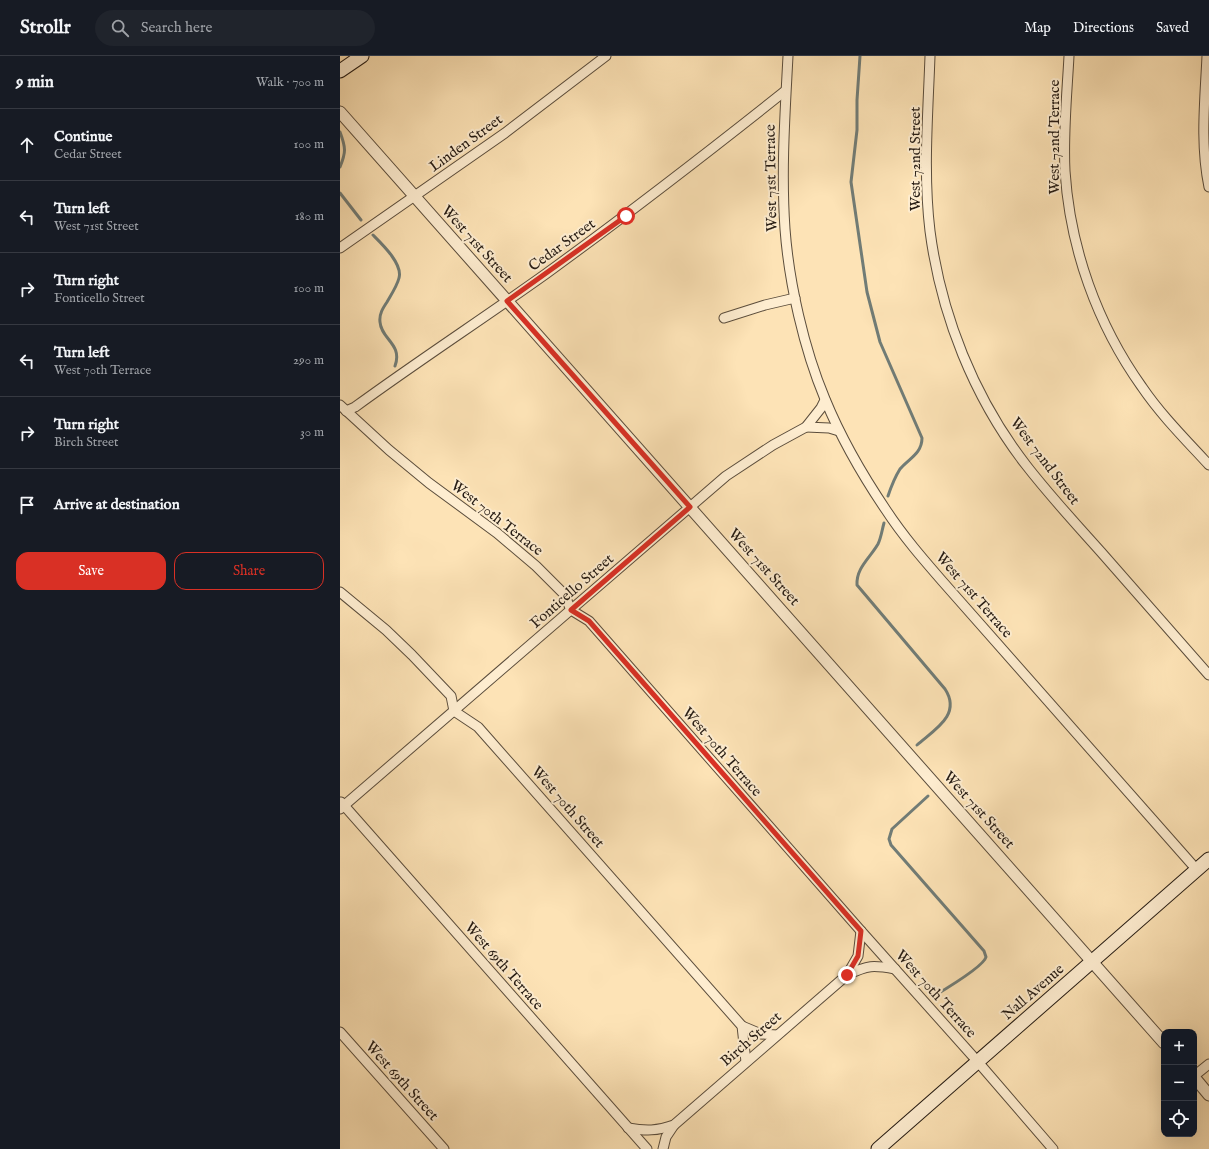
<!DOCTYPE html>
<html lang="en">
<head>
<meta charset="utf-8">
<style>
	body { margin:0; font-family:"IM FELL English",serif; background:#20242c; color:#f1f3f6 }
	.controls { position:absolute; right:12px; bottom:12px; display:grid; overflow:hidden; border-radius:8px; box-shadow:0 4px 16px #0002 }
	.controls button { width:36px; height:36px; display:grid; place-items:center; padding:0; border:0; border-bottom:1px solid #363941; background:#171b24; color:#f1f3f6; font:20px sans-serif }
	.stop { position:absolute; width:12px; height:12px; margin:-9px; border:3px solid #d93025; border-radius:50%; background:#fff }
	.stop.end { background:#d93025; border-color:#fff; box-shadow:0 1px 4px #0008 }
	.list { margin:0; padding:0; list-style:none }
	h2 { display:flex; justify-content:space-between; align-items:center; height:52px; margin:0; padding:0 16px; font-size:17px }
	h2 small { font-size:13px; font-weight:400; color:#9ea1a6 }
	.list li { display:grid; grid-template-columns:26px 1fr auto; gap:12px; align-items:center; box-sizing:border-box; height:72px; padding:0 16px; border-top:1px solid #363941 }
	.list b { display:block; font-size:15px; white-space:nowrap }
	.list p { margin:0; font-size:13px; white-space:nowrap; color:#9ea1a6 }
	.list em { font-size:13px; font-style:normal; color:#9ea1a6 }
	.actions { display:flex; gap:8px; padding:12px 16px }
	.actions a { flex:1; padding:9px 0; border:1px solid #d93025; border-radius:12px; text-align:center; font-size:14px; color:#d93025 }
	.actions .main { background:#d93025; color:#fff }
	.icon { flex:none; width:22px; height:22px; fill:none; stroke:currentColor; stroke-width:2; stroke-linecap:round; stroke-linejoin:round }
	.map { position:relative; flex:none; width:869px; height:1093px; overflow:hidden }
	header { display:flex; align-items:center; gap:24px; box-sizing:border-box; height:56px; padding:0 20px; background:#171b24; border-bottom:1px solid #363941 }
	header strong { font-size:19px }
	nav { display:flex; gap:22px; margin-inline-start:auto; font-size:14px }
	.search { width:280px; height:36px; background:#20242c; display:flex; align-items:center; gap:10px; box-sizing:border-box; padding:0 14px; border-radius:22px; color:#9ea1a6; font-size:15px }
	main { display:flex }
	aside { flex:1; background:#171b24 }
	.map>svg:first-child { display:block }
</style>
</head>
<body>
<header>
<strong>Strollr</strong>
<div class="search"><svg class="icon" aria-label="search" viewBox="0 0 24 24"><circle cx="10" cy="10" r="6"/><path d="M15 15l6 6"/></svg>Search here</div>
<nav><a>Map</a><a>Directions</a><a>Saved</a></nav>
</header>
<main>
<aside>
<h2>9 min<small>Walk · 700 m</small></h2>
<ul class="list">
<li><svg class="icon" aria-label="ahead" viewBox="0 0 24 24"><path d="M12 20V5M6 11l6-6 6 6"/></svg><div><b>Continue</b><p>Cedar Street</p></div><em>100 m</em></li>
<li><svg class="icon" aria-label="left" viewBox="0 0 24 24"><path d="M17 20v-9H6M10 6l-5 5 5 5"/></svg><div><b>Turn left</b><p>West 71st Street</p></div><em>180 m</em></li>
<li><svg class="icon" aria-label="right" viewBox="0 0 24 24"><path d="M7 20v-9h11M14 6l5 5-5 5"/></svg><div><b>Turn right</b><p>Fonticello Street</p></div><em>100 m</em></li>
<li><svg class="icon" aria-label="left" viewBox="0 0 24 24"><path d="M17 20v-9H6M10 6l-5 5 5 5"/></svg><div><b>Turn left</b><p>West 70th Terrace</p></div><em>290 m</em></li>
<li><svg class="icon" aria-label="right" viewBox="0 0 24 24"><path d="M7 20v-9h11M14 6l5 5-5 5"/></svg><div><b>Turn right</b><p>Birch Street</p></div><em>30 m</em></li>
<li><svg class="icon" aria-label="arrive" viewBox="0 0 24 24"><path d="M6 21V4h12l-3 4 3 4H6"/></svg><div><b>Arrive at destination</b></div></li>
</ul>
<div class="actions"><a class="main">Save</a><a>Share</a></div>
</aside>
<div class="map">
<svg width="869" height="1093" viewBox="0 0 869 1093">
	<rect width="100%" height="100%" fill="#fde3b6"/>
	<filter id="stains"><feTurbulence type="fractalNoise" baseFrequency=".005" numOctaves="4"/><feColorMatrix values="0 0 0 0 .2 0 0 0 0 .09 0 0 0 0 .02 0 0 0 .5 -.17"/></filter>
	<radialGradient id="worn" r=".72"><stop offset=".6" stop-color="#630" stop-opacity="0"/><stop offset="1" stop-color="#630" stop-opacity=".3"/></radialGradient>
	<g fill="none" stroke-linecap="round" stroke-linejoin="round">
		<g stroke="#717c76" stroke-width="3">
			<path d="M520,0L517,44V74L511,126L527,236L540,286L582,382C582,398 568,403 560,413C555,421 551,431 548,440"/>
			<path d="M0,76C6,92 6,96 0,111"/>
			<path d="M0,137L21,164"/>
			<path d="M33,179C42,188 63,208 59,222C57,230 51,239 47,246C43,252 39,258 40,266C41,283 63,288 55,310"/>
			<path d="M544,467C542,474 541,482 538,488C530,502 516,512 517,529L605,633C622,659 594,674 577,689"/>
			<path d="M588,740L552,773L549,783L551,789L644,895L646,901C644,910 604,934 594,940"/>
		</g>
		<g stroke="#5b4d3c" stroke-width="11">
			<g id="minor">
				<path d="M448,0C445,58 441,115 445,173C449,227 464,293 485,343C501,382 523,420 546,454C563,480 583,503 603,526L857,814"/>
				<path d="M590,0C588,58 583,117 590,175C601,259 634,342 686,409C710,440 736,468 761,496C797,537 833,578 869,619"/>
				<path d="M729,0C727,38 723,77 725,115C730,192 757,268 802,331C821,359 846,384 869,409"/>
				<path d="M867,0C865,44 860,88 869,131"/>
				<path d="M0,192L165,77L266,0"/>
				<path d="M384,262L425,249L455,242"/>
				<path d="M0,349L49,394L89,427L157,477L196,510L224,538L231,554L249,565L521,875L638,1006L713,1093"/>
				<path d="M6,355L15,351C78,305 144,262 207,217C288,158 367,97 445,35"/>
				<path d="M466,371L489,372L499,375"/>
				<path d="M0,536L46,574L72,599L111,640L114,655L138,671L402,970L406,1006"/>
				<path d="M1,746L307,1093"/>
				<path d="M0,753L386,420L433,389L466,371L481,352L485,344"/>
				<path d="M507,919C528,909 533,909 555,913"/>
				<path d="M402,970L421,978L437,979"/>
				<path d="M0,976L104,1093"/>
				<path d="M854,1020L869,1008"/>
				<path d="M288,1072C306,1075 317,1075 334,1069L507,919L518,900L521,875"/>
				<path d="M323,1093L326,1081L334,1069"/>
			</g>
		</g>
		<g stroke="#5b4d3c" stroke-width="13">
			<g id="tertiary">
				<path d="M0,56L824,987"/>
				<path d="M854,1021L869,1039"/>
			</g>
		</g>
		<g stroke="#251b13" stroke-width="15">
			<g id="secondary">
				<path d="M0,15L22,0"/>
				<path d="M538,1093L869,803"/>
			</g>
		</g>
		<use href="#minor" stroke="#feedd0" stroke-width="9"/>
		<use href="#tertiary" stroke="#feedd0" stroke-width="11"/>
		<use href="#secondary" stroke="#feedd0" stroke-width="13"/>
	</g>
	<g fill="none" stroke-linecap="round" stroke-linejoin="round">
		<path stroke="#d93025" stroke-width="5" d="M286,160L167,245L350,451L231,554L249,565L521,875L518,900L507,919"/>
	</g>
	<g text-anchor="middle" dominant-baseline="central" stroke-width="4" stroke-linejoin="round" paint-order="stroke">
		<g font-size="15" fill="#251b13" stroke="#feedd0">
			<text transform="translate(714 81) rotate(-90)">West 72nd Terrace</text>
			<text transform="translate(126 87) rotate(-36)">Linden Street</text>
			<text transform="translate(575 103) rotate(-90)">West 72nd Street</text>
			<text transform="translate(431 122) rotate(-91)">West 71st Terrace</text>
			<text transform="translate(137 188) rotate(48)">West 71st Street</text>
			<text transform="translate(222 189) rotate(-36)">Cedar Street</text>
			<text transform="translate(705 405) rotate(53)">West 72nd Street</text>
			<text transform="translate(157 462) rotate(38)">West 70th Terrace</text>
			<text transform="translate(424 511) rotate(48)">West 71st Street</text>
			<text transform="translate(232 535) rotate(-41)">Fonticello Street</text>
			<text transform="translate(634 539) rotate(49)">West 71st Terrace</text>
			<text transform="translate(382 696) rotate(49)">West 70th Terrace</text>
			<text transform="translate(228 751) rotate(49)">West 70th Street</text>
			<text transform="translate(639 754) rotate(48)">West 71st Street</text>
			<text transform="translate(164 910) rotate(49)">West 69th Terrace</text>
			<text transform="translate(693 936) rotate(-41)">Nall Avenue</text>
			<text transform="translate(596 938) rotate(48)">West 70th Terrace</text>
			<text transform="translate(411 983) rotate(-41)">Birch Street</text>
			<text transform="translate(62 1025) rotate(48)">West 69th Street</text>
		</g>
	</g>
	<rect width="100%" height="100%" filter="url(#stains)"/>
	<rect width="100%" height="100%" fill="url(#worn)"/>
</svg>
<div class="controls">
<button>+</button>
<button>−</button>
<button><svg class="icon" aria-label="locate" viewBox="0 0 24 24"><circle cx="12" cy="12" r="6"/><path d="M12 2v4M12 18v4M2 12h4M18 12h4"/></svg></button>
</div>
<div class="stop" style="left:286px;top:160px"></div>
<div class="stop end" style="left:507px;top:919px"></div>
</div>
</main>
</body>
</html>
